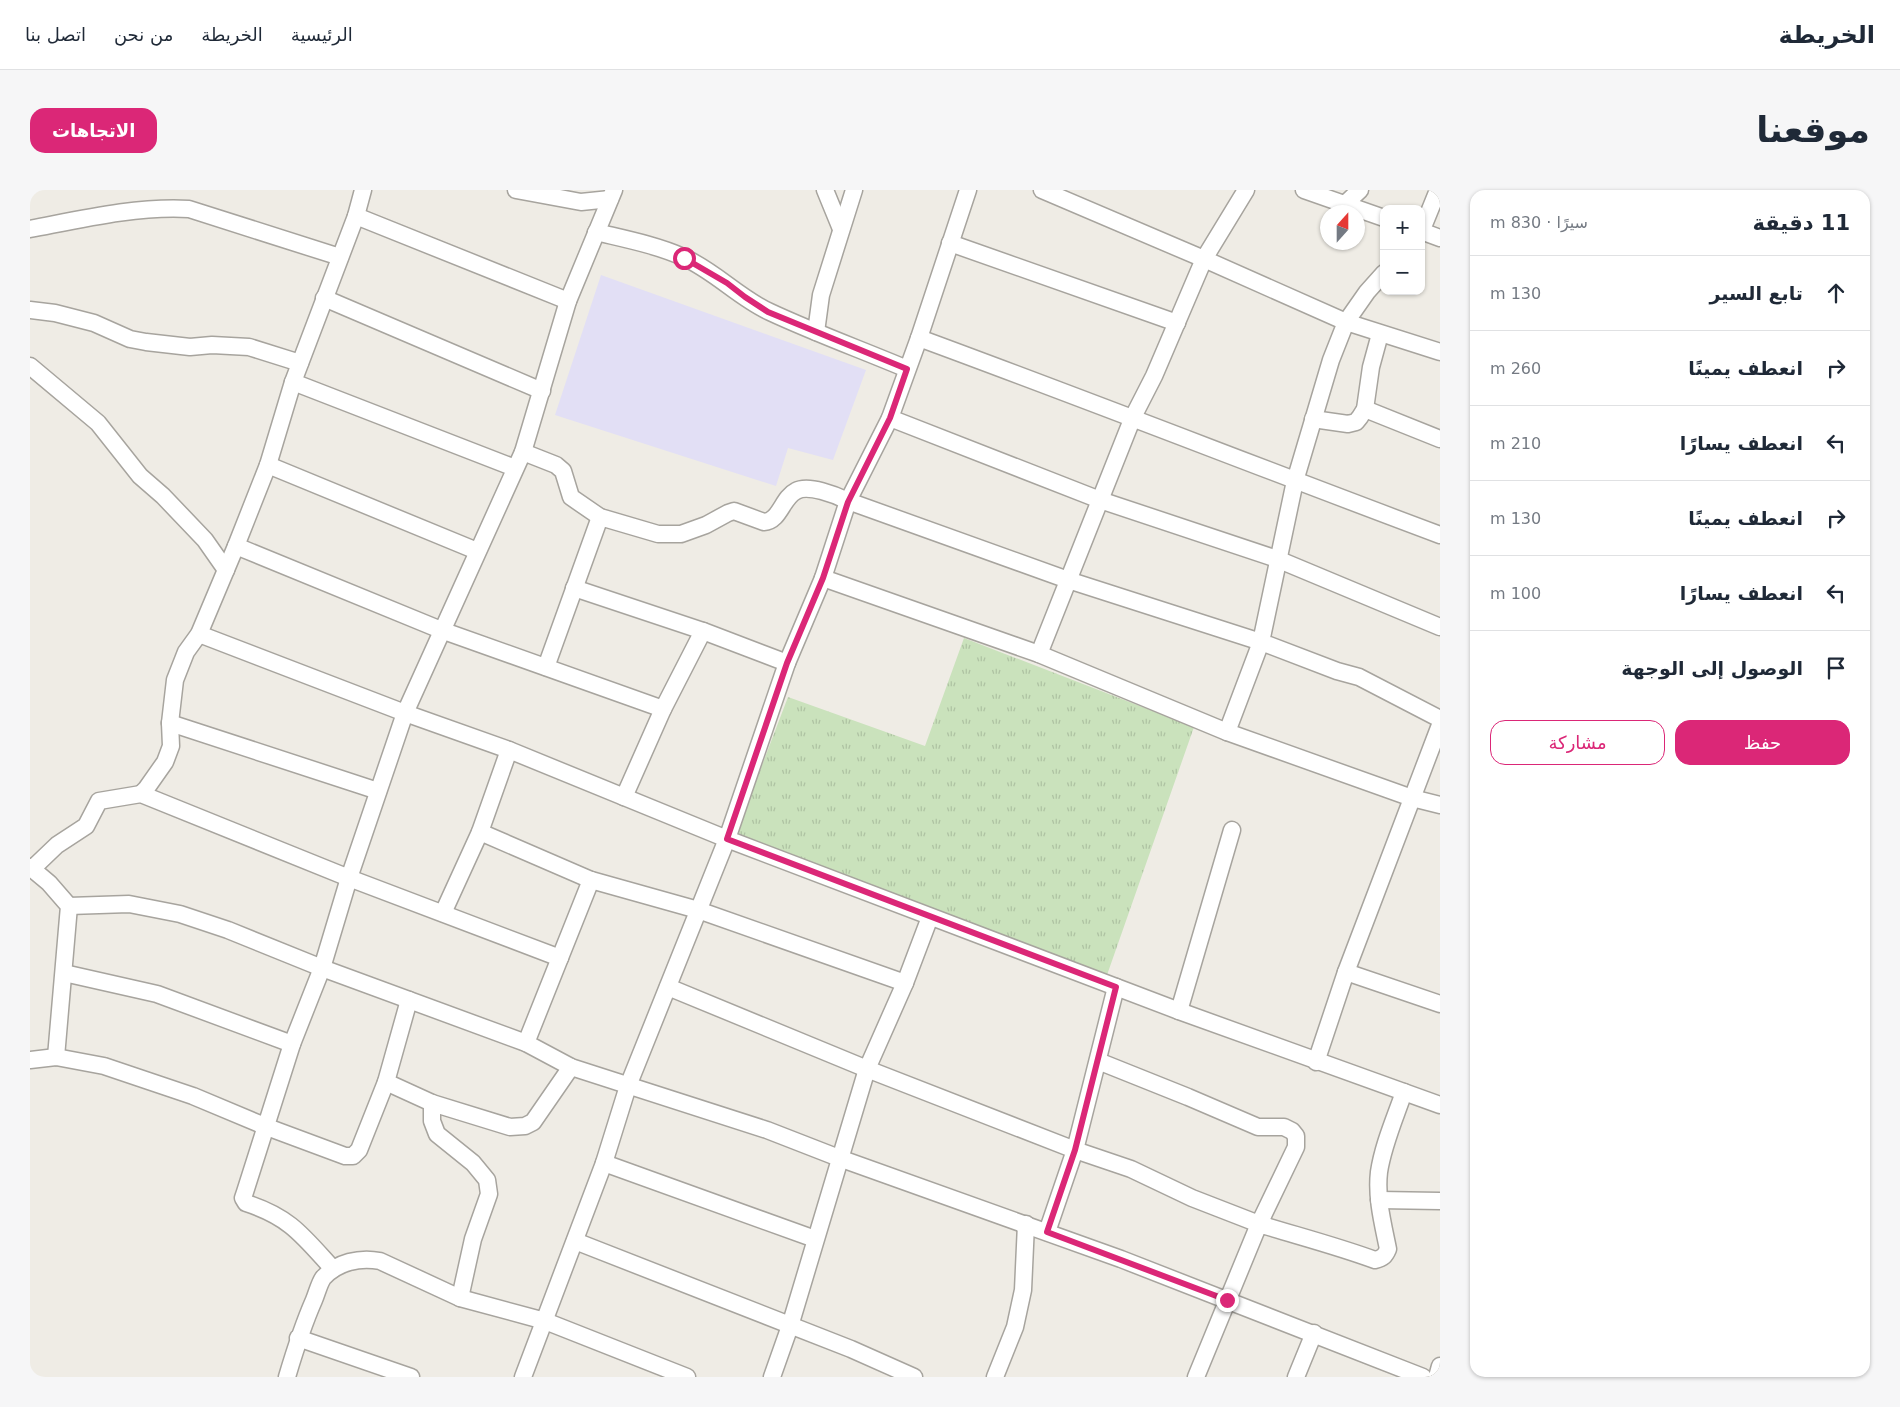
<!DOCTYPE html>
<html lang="ar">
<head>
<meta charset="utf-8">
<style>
	body { margin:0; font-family:"DejaVu Sans",Cairo,sans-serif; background:#f6f6f7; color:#1f2937; direction:rtl }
	.controls { position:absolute; right:15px; top:15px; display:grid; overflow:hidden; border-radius:10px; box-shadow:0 1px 4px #0004 }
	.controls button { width:45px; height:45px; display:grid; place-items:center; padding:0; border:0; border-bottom:1px solid #e0e1e3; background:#fff; color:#1f2937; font:25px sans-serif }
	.compass { position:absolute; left:1290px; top:15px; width:45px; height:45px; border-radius:50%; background:#fff; box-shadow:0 1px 4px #0004; rotate:21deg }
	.stop { position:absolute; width:15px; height:15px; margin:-11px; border:4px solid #db2777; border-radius:50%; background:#fff }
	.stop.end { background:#db2777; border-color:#fff; box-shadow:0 1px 5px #0008 }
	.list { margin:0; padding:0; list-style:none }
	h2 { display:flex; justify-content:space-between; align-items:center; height:65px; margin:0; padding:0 20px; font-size:21px }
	h2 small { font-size:16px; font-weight:400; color:#747a83 }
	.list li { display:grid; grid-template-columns:32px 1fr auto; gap:15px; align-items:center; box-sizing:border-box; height:75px; padding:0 20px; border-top:1px solid #e0e1e3 }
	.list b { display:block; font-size:19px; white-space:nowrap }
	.list em { font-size:16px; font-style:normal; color:#747a83 }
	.actions { display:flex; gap:10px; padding:15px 20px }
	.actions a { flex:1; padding:11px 0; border:1px solid #db2777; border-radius:15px; text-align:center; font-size:18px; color:#db2777 }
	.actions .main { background:#db2777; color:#fff }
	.icon { flex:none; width:28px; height:28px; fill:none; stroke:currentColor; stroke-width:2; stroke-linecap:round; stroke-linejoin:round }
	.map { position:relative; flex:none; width:1410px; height:1187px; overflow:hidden; direction:ltr; border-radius:15px }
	header { display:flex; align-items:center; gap:30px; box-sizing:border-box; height:70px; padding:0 25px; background:#fff; border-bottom:1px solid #e0e1e3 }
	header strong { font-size:24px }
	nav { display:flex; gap:28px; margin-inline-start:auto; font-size:18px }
	.intro { display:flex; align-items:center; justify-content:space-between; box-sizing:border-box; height:120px; padding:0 30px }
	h1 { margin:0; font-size:35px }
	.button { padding:12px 22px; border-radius:15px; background:#db2777; color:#fff; font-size:18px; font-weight:700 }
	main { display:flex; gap:30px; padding:0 30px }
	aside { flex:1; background:#fff; border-radius:15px; box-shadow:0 1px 4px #0004 }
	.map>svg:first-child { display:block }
</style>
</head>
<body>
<header>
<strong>الخريطة</strong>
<nav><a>الرئيسية</a><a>الخريطة</a><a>من نحن</a><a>اتصل بنا</a></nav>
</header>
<div class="intro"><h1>موقعنا</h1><a class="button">الاتجاهات</a></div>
<main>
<aside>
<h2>11 دقيقة<small>سيرًا · 830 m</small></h2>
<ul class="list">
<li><svg class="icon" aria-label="ahead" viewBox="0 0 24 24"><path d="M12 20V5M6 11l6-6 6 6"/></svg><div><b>تابع السير</b></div><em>130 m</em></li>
<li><svg class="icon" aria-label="right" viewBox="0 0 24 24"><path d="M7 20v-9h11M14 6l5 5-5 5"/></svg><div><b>انعطف يمينًا</b></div><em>260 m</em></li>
<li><svg class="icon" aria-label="left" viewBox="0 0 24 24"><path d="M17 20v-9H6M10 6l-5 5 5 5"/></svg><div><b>انعطف يسارًا</b></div><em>210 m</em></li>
<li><svg class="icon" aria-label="right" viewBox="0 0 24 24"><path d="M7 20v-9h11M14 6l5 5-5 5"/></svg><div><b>انعطف يمينًا</b></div><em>130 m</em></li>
<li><svg class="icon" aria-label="left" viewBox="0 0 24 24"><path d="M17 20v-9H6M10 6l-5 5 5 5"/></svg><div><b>انعطف يسارًا</b></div><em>100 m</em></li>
<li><svg class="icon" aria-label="arrive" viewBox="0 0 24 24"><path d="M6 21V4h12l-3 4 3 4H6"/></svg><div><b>الوصول إلى الوجهة</b></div></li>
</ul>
<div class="actions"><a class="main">حفظ</a><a>مشاركة</a></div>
</aside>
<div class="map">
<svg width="1410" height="1187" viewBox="0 0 1410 1187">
	<defs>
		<pattern id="park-tufts" width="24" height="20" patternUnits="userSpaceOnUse" patternTransform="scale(1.25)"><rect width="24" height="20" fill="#cae2bc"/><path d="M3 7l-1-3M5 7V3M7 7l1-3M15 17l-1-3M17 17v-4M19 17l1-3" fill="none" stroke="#aec2a2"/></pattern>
	</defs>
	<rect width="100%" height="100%" fill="#efece5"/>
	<path fill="#e2dff5" d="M571,85L836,180L803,270L758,258L746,296L525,225Z"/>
	<path fill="url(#park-tufts)" d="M934,448L1164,537L1077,785L705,646L758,507L895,556Z"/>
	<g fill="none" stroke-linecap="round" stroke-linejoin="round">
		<g stroke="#a7a49e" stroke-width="19">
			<g id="minor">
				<path d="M486,0L551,12L580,9"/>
				<path d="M795,0L811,39"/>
				<path d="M1012,0L1174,69L1316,132L1410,162"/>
				<path d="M1274,0L1354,28"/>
				<path d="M1315,14L1330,0"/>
				<path d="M326,26L538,111"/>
				<path d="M0,39C52,29 106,16 159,19L310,67"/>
				<path d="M1391,41L1410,48"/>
				<path d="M566,42C595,49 626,55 653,67C685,81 709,108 740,122C785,143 832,160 877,179"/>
				<path d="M1391,42L1408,0"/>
				<path d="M920,53L1147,133"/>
				<path d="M294,108L512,201"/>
				<path d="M0,120L25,123L64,133L100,149L116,152L160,157L182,155L219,157L270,173"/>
				<path d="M786,142L791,105L824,0"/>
				<path d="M889,148C1063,212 1236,280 1410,345"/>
				<path d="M0,176L68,233L110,286L133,306L175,350L196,380"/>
				<path d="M263,192L485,278"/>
				<path d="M1335,219L1410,249"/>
				<path d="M860,228L1070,310L1247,369L1410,437"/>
				<path d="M1283,229L1318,234L1326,232L1330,227L1335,219L1341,177L1350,144"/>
				<path d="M493,262L526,275L533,281L541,307L570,327L628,344H651L676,335L698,323L704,321L734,332C750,331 752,308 766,301C778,294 806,305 818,311L1038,390L1231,452L1307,481L1329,487L1410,529"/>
				<path d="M238,275L447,361"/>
				<path d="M206,356L411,440L633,519"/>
				<path d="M793,388L1009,464L1197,542L1382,608L1410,615"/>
				<path d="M544,398L673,441L757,473"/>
				<path d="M169,444L375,523L479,560L697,649L1149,821L1410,915"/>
				<path d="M1009,464L1103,227L1124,186L1174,69L1216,0"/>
				<path d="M516,477L570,327"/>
				<path d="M140,533L348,601"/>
				<path d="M1197,542L1231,452L1265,291L1301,170L1316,132L1337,102L1354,83"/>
				<path d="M111,604L116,599L135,572L141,556L140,533L145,490L156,462L169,444L206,356L238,275L263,192L326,26L333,0"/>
				<path d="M594,607L633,519L673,441"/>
				<path d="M450,642L561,690L668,720L875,793"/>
				<path d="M0,677L19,693L39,716L26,867"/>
				<path d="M2,679L27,655L56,636L69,611L111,604L319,688L530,768"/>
				<path d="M39,716L99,714L150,724L198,740L292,778L496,853L541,877L737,940L809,968L1091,1069L1393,1187"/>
				<path d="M413,723L450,642L479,560"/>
				<path d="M1316,782L1410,814"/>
				<path d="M34,783L127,804L262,854"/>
				<path d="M638,797L837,879L1045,960L1101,979L1162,1008L1229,1034L1266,957V946L1262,941L1254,937H1228L1158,907L1068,871"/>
				<path d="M1149,821L1202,640"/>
				<path d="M496,853L561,690"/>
				<path d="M0,870L26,867L74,876L163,906L237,937L315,966H323L329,960L356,892L379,810"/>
				<path d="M1286,872L1316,782L1410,535"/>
				<path d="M356,892L402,913L480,937L495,936L503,932L541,877"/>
				<path d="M402,913V931L407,944L443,973L457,990L459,1004L443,1049L430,1108"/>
				<path d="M574,973L785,1049"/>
				<path d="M1349,1010L1410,1011"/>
				<path d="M1017,1042L1045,960L1086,797"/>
				<path d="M545,1051L821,1159L884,1187"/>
				<path d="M303,1079C273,1046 260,1027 216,1013L213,1008L215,1002L262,854L292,778L319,688L375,523L493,262L538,111L584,0"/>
				<path d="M268,1148L381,1187"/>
				<path d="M257,1187C265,1160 273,1135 284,1110C287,1103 289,1094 293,1088C307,1072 330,1067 350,1071L430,1108L515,1131L657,1187"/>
				<path d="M493,1187L574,973L598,896L697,649L757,473L793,388L818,311L860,228L889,148L938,0"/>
				<path d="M742,1187L760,1136L837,879L875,793L900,727"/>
				<path d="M965,1187L985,1137L993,1100L996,1034"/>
				<path d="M1166,1187L1229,1034C1268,1046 1307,1056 1345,1070C1353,1068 1355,1066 1358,1059C1353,1034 1346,1008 1349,982C1353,955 1365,928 1374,902"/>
				<path d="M1266,1187L1284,1143"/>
				<path d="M1407,1187L1410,1176"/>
			</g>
		</g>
		<use href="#minor" stroke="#fff" stroke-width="16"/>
	</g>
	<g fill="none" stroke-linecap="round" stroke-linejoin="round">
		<path stroke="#db2777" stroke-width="6" d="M654,68L697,93L715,107L738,122L877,179L860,228L818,312L793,388L757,473L697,649L1086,797L1045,960L1017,1042L1197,1110"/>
	</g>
</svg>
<div class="controls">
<button>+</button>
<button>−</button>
</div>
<svg class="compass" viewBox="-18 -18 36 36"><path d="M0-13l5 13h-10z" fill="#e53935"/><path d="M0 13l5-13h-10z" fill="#747a83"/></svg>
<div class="stop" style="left:654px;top:68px"></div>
<div class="stop end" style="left:1197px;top:1110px"></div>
</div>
</main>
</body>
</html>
